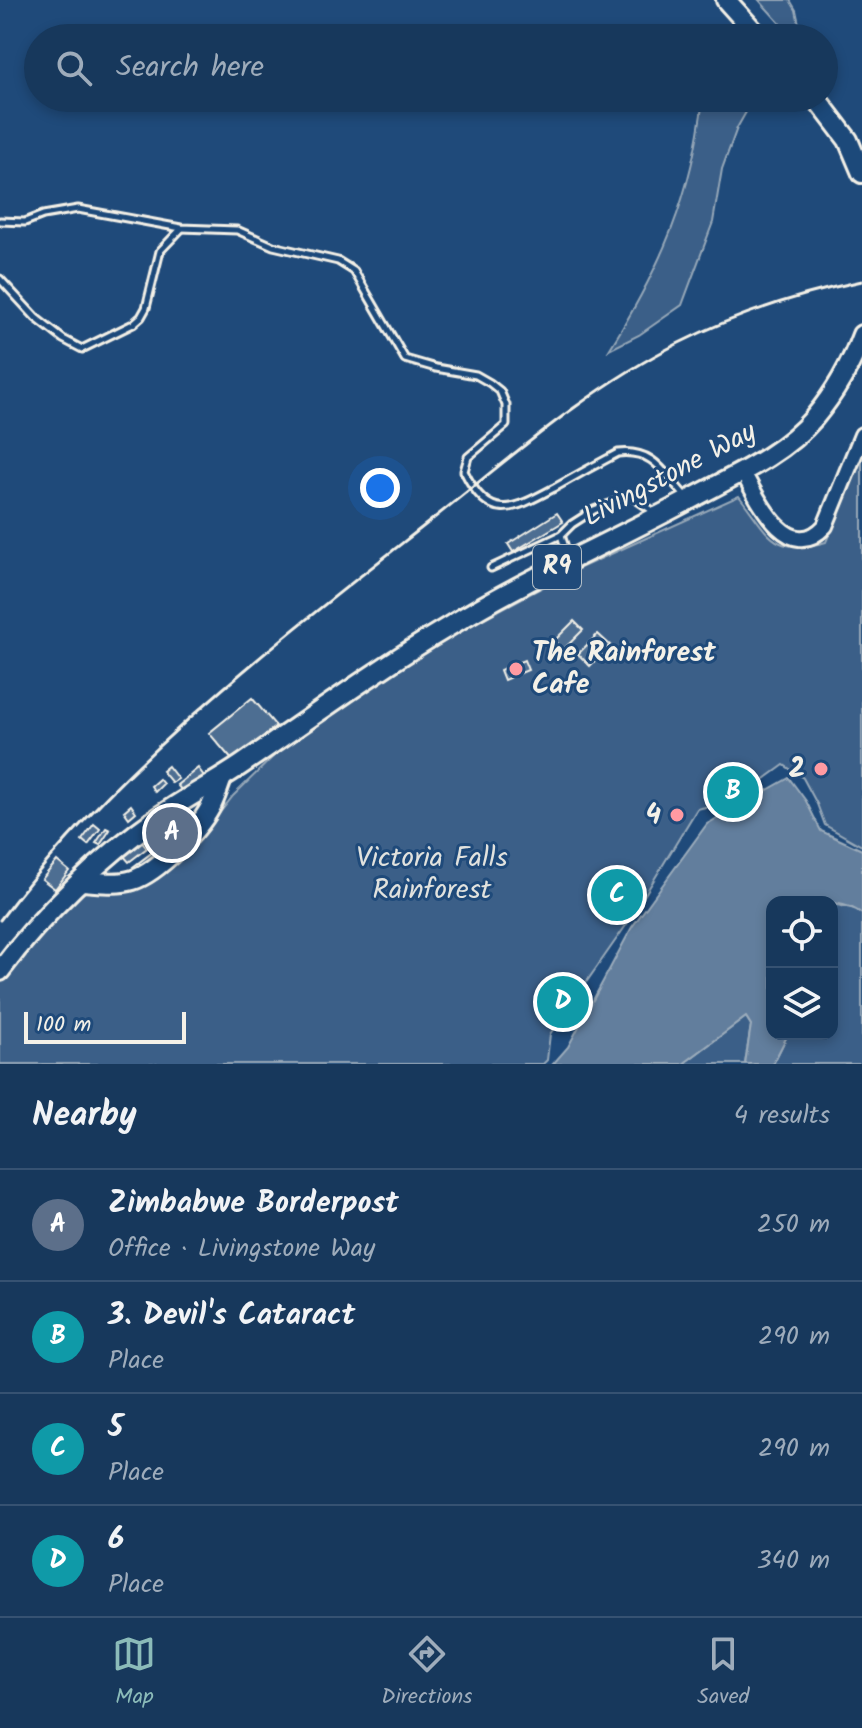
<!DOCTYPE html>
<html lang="en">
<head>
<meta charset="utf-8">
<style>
	body { margin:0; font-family:Kalam,sans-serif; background:#203f62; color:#f1f3f6 }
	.controls { position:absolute; right:24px; bottom:24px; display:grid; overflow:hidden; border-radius:16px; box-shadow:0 4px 12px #0003 }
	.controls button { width:72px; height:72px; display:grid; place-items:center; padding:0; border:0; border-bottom:2px solid #365272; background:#17385c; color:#f1f3f6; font:40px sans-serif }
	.scale { position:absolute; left:24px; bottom:20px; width:162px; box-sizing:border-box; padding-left:8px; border:4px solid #f4f1e8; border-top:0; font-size:22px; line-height:28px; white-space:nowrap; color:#f4f1e8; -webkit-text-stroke:6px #1f4a7a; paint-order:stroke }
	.you { position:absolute; left:380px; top:488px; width:28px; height:28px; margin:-20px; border:6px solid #fff; border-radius:50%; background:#1a73e8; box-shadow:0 0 0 12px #1a73e833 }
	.badge { display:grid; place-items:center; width:52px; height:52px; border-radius:50%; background:#8bbbb9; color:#fff; font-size:26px; font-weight:700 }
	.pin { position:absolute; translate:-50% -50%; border:4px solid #fff; box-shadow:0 2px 8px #0006 }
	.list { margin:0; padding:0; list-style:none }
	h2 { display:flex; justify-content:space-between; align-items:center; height:104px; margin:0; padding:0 32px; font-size:34px }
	h2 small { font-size:26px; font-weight:400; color:#9eacbb }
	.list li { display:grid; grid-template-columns:52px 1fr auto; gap:24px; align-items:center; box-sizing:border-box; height:112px; padding:0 32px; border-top:2px solid #365272 }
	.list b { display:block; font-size:30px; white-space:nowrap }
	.list p { margin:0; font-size:26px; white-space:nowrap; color:#9eacbb }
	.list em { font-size:26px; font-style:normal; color:#9eacbb }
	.icon { flex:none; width:44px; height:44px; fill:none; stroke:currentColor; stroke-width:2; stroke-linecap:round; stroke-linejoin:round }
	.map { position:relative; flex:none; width:862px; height:1064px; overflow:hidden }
	.search { position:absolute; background:#17385c; box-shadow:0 4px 12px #0003; left:24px; right:24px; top:24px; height:88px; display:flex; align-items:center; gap:20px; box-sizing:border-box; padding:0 28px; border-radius:44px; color:#9eacbb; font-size:30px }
	.sheet { height:552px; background:#17385c }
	nav { display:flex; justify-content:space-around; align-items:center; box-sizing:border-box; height:112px; border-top:2px solid #365272; background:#17385c; font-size:22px; color:#9eacbb }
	nav a { display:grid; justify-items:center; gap:4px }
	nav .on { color:#8bbbb9 }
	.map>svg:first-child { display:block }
</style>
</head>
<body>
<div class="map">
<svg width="862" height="1064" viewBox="0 0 862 1064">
	<rect width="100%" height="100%" fill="#1f4a7a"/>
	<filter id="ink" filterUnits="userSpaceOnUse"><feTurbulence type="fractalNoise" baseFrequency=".0125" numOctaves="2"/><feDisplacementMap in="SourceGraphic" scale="16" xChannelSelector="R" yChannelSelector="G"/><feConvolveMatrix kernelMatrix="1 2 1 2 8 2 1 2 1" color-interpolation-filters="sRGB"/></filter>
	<g filter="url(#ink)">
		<g fill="#3a5f88" stroke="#97a8b8" stroke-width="2">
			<path d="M759,0H790L796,10L802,38H793Z"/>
			<path d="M703,98H754L737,128L722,169L713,222L682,305L639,335L609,350C661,267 692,196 703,98Z"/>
			<path d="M862,458V846L825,825L817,804L803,778L784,765L736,800L697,809L627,924L550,1034L547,1060L543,1064H0V983L38,938L84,890L158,877L197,842L233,796L285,745L438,643L569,573L739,496C769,534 772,557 826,542Z"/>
			<path d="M832,904L856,909L862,914V1064H773L788,1034H832Z"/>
			<path d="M746,1017L751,1025L745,1064H683Z"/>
		</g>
		<path fill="#627e9d" stroke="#9cacbb" stroke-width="2" d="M789,778L806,801L821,831L862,850V914C842,897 798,902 772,902V1034H788L773,1064H745L751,1025L746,1017L683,1064H553L568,1047L632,927L707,824Z"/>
		<g fill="#4d6e92" stroke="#f4f1e8" stroke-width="2">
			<path d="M557,513L563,522L513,552L508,544Z"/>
			<path d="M574,621L583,630L563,650L554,641Z"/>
			<path d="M598,634L610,645L590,666L578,654Z"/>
			<path d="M524,660L528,670L504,680L500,670Z"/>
			<path d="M252,698L276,726L233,761L209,733Z"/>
			<path d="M168,766L178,779L172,783L162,771Z"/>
			<path d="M198,768L207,780L187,797L177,785Z"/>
			<path d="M159,779L163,784L155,792L151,786Z"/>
			<path d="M131,805L136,812L129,818L124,811Z"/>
			<path d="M183,811L195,827L162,854L149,839Z"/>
			<path d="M94,824L100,829L88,845L82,840Z"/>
			<path d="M106,828L110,830L100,845L96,843Z"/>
			<path d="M140,840L147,848L129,862L122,854Z"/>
			<path d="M154,851L159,858L139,874L133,867Z"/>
			<path d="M57,861L69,871L55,889L42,879Z"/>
		</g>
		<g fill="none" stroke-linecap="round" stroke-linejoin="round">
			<g stroke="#f4f1e8" stroke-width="11">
				<g id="service">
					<path d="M0,221L25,222L43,215L78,209L181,228L237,230L273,246L338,261L354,271L405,359L436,368L476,375L490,383L500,391L506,405V425L468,457L464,471C490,524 513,510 556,487C577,475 597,464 618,453C655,449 664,474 687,498"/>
					<path d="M0,279L36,318L63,339L82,349L133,324L141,317L146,308L160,251L181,229"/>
					<path d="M561,535L568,557"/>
					<path d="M491,568L561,535L572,524L594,510L631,496L656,513"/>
				</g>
			</g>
			<g stroke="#f4f1e8" stroke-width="20">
				<path id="tertiary" d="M743,472C757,498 788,566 825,526L862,435"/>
			</g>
			<g stroke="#f4f1e8" stroke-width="24">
				<g id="trunk">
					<path d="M726,0L760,38"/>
					<path d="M816,98L848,140L862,173"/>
					<path d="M82,881C99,882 117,885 133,880C158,872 198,830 210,808C215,799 218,788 222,778"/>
					<path d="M0,971C42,914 102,856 160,816C188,796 219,781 247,761C313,716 379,668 448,627C525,579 609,543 689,500C731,477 782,456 814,418C835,393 851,365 862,335"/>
				</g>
			</g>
			<use href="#service" stroke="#1f4a7a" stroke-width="5"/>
			<use href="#tertiary" stroke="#1f4a7a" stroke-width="14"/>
			<use href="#trunk" stroke="#1f4a7a" stroke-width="18"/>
			<path stroke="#f4f1e8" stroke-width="3" d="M0,920C116,765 277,642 429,522C509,459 587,389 679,343C737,314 799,294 862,281"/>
		</g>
	</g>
	<g fill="#ff9aa2" stroke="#1f4a7a" stroke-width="3">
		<circle cx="516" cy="669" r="8"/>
		<circle cx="821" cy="769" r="8"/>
		<circle cx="677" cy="815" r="8"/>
	</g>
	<g text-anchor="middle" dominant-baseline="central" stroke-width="6" stroke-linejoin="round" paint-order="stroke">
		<rect fill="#1f4a7a" stroke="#b4bfc7" stroke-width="2" x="533" y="545" width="48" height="44" rx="6"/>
		<g font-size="26" font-weight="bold" fill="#f4f1e8">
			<text x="557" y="567">R9</text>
		</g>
		<g font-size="28" fill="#f4f1e8" stroke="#1f4a7a">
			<text transform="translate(670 475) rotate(-28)">Livingstone Way</text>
		</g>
		<g font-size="28" font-weight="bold" fill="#f4f1e8" stroke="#1f4a7a" text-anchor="end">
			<text x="532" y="653" text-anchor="start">The Rainforest<tspan x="532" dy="32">Cafe</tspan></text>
			<text x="805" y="769">2</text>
			<text x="661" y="815">4</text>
		</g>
		<g font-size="28" fill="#e1e2de" stroke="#1f4a7a">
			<text x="432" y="858">Victoria Falls<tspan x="432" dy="32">Rainforest</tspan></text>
		</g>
	</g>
</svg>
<div class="controls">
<button><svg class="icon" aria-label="locate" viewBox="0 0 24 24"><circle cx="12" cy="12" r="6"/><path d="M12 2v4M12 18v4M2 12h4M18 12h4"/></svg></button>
<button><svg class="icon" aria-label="layers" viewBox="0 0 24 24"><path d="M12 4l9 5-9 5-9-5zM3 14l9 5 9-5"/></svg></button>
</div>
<div class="scale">100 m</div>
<div class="you"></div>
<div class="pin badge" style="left:172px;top:833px;background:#5c6f8a">A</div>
<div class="pin badge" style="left:733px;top:792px;background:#0f9aa8">B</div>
<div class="pin badge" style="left:617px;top:895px;background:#0f9aa8">C</div>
<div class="pin badge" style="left:563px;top:1002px;background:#0f9aa8">D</div>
<div class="search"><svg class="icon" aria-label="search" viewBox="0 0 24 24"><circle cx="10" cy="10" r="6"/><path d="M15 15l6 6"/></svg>Search here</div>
</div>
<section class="sheet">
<h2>Nearby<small>4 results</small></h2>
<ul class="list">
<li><span class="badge" style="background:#5c6f8a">A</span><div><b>Zimbabwe Borderpost</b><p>Office · Livingstone Way</p></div><em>250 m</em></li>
<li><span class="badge" style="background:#0f9aa8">B</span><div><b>3. Devil's Cataract</b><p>Place</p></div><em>290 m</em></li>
<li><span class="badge" style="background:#0f9aa8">C</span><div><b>5</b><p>Place</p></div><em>290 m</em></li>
<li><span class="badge" style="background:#0f9aa8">D</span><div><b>6</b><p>Place</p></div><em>340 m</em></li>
</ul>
</section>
<nav>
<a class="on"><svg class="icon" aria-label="map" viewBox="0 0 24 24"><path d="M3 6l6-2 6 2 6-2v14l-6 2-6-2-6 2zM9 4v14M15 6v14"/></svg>Map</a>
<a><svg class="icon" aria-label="directions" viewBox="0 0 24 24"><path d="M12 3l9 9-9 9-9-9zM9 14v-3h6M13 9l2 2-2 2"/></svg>Directions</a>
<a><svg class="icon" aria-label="saved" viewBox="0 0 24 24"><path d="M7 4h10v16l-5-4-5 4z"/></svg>Saved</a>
</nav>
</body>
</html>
